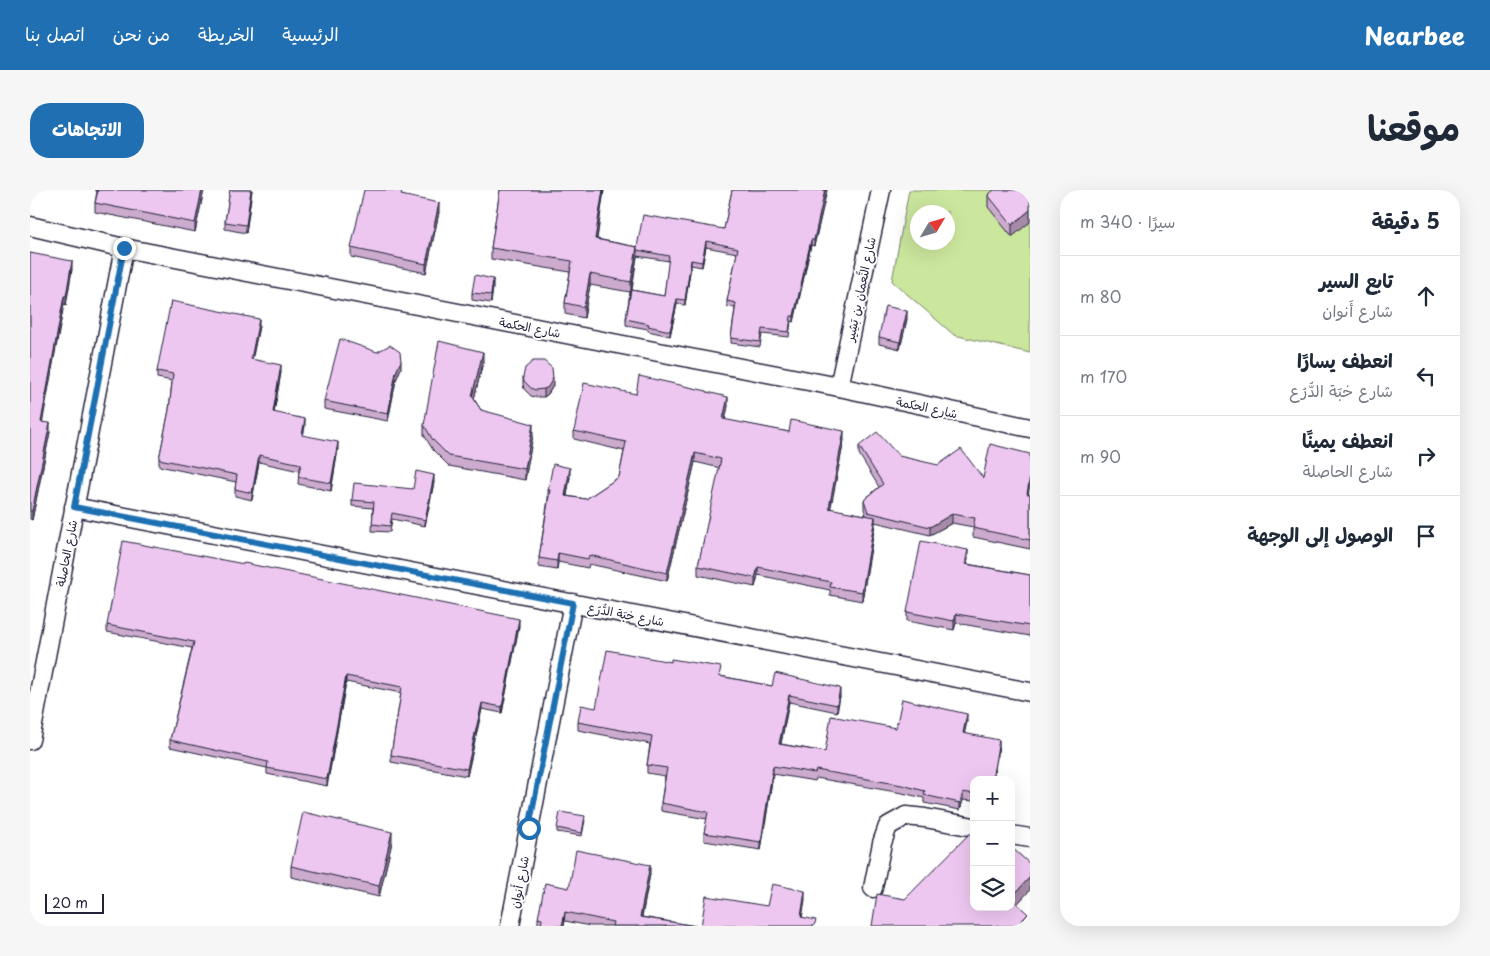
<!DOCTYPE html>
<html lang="ar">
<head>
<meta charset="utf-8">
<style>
	body { margin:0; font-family:"Playpen Sans","Playpen Sans Arabic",sans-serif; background:#f6f6f7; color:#1f2937; direction:rtl }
	.controls { position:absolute; right:15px; bottom:15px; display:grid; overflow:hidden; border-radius:10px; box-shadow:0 5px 20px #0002 }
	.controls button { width:45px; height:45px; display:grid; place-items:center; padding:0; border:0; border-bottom:1px solid #e0e1e3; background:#fff; color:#1f2937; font:25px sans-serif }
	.compass { position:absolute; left:880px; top:15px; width:45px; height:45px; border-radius:50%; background:#fff; box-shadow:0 5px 20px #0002; rotate:52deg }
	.scale { position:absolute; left:15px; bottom:12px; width:59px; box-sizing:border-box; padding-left:5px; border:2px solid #22223b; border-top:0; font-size:14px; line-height:18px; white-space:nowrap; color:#22223b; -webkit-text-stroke:4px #fff; paint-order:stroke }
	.stop { position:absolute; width:15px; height:15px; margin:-11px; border:4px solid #1f6fb2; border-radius:50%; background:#fff }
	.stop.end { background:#1f6fb2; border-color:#fff; box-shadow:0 1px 5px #0008 }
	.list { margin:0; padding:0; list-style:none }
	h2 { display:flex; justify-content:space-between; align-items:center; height:65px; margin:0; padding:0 20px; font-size:21px }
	h2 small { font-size:16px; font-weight:400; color:#747a83 }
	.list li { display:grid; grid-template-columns:32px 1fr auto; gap:15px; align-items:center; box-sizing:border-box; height:80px; padding:0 20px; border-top:1px solid #e0e1e3 }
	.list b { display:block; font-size:19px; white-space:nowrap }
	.list p { margin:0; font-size:16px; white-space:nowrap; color:#747a83 }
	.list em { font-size:16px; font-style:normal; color:#747a83 }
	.icon { flex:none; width:28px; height:28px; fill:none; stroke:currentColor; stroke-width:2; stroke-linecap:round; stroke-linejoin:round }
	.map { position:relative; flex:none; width:1000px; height:736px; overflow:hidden; direction:ltr; border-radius:20px }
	header { display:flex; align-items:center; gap:30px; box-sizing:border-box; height:70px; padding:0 25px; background:#1f6fb2; color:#fff }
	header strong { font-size:24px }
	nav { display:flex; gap:28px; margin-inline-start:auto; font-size:18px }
	.intro { display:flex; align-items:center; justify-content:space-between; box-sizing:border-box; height:120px; padding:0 30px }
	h1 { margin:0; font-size:35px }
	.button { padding:12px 22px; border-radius:20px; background:#1f6fb2; color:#fff; font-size:18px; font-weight:700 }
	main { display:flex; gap:30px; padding:0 30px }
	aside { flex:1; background:#fff; border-radius:20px; box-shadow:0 5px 20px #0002 }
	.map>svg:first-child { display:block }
</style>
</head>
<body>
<header>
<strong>Nearbee</strong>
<nav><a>الرئيسية</a><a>الخريطة</a><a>من نحن</a><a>اتصل بنا</a></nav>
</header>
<div class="intro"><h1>موقعنا</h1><a class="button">الاتجاهات</a></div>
<main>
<aside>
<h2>5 دقيقة<small>سيرًا · 340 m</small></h2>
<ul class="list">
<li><svg class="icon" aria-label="ahead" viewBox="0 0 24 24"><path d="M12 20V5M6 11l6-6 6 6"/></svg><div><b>تابع السير</b><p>شارع أَنوان</p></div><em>80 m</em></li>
<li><svg class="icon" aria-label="left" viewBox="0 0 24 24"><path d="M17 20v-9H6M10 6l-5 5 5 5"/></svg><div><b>انعطف يسارًا</b><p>شارع خبَة الدُّرُع</p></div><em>170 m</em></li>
<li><svg class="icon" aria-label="right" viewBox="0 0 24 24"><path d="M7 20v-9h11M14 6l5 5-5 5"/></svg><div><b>انعطف يمينًا</b><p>شارع الحاصلة</p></div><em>90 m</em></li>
<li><svg class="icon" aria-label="arrive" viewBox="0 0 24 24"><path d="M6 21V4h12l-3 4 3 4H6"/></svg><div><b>الوصول إلى الوجهة</b></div></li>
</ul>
</aside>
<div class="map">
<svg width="1000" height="736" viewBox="0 0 1000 736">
	<rect width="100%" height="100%" fill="#fff"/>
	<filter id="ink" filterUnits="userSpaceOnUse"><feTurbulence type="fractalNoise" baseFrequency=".02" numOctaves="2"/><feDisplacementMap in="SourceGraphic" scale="10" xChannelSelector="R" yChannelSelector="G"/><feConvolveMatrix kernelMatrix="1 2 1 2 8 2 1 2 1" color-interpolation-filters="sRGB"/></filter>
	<g filter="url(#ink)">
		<path fill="#cbe69d" stroke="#76846c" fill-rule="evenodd" d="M879,0H1000V163L924,145L862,91ZM888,22H918V52H888Z"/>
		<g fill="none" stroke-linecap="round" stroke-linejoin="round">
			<g stroke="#22223b" stroke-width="21">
				<g id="minor">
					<path d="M0,36L94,58L809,197L1000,238"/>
					<path d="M809,197L851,0"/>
					<path d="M44,317L1000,502"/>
					<path d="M0,550L94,58"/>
					<path d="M981,645L1000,648"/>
					<path d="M843,698L852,653L858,636L876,626L895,628L944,637"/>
					<path d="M480,736L543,413"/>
				</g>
			</g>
			<use href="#minor" stroke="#fff" stroke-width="18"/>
		</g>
		<g fill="#ccabce" stroke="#22223b" fill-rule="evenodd">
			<path d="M65,0H174L165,42L65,22V13L67,1Z"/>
			<path d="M200,0H222L216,43L195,39V32Z"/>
			<path d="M470,0H574L567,49L607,57L694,39L702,0H797L784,56L781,55L764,132L761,131L759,147L732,144L730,157L701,153V148L705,118L697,116V111L707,63L676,57L672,77L661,75L655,115L647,114L640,146L618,141V139L596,135V129L600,102L560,95L554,128L535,124V113L540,82L461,69V58ZM607,66L639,71L634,106L602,100Z"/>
			<path d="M1000,0L982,47L958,17V5Z"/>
			<path d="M372,5L409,22L396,83L321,67V58Z"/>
			<path d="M0,63L42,79L36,115L34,114L12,232L20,242L2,330L0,329Z"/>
			<path d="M463,97L461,113L442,110V103Z"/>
			<path d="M877,129L870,159L849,154V147Z"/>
			<path d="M229,136L222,170L251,182L244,222L275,236L273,245L308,259L301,301L268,294L269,281L229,272L222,310L205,306V299L206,292L129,276V269L139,220L142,191L127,188V181Z"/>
			<path d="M453,172L444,209L451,220L503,245L495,290L419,276L403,260L394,245V235Z"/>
			<path d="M371,178L366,190L358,231L294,219V211Z"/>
			<path d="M493,187L523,196L518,204L514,207H505L501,206L494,199L493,194Z"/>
			<path d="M677,203L698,216L695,230L759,242L814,250L800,319L836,325L834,319V310L849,297L829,264V256L953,288L1000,305V359L943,347V337L922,333L900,345L845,332L832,411L800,405V400L728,385L725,397L668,385V376L690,278L665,272L637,391L559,374L558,378L528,372L527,380L509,377V368L518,309V300L540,287L537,306L556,309L589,287L594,261L544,249V241L606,204Z"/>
			<path d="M404,292L395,336L362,329L360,342L342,341L343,318L322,316V310L383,299Z"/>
			<path d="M938,369L937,374L1000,385V446L926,433L924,440L877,431V422Z"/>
			<path d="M77,435L489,436L472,523L452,519L437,586L361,572V565L371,503L316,492L297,596L237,584V578L140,557V550L162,458L77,442Z"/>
			<path d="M641,472L690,486L742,496L810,506L807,522L759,512L751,554L795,562L866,538L937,531L934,543L969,557L944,590V611L933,610L930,620L894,613V608L872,603L786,588L785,591L743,584L731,660L674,651V643L677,629L631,621V613L635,586L617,583V575L620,554L548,540V532L566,518Z"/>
			<path d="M555,630L552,646L527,642V638Z"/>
			<path d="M362,652L349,707L261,687V676Z"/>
			<path d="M620,684L612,727L666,736H560L535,731L534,736H508V728L539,698Z"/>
		</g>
		<g fill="#a68ba8" stroke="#22223b">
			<path d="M172,0H174L165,42V33Z"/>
			<path d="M221,0H222L216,43V35Z"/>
			<path d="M573,0H574L565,60V49Z"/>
			<path d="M795,0H797L784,56V50Z"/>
			<path d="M409,13V22L396,83V74Z"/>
			<path d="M1000,20V32L982,47V35Z"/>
			<path d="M781,50V55L764,132V126Z"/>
			<path d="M676,51V57L672,77V72Z"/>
			<path d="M607,57V67L601,102V92Z"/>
			<path d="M661,70V75L655,115V110Z"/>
			<path d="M42,71V79L36,115V106Z"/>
			<path d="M560,84V95L554,128V117Z"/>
			<path d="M463,89V97L461,113V105Z"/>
			<path d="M34,106V114L11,240V232Z"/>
			<path d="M647,109V114L640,146V141Z"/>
			<path d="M877,121V129L870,159V152Z"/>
			<path d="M229,129V136L221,176V169Z"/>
			<path d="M453,162V172L442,217V206Z"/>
			<path d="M371,171V178L366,190L358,231V224L366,182Z"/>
			<path d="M251,175V182L243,229V222Z"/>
			<path d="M523,188V196L518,204L514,207V199Z"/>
			<path d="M698,207V216L693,238V229Z"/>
			<path d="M275,229V236L272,252V245Z"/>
			<path d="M20,233V242L2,330V321Z"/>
			<path d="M503,234V245L495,290V279Z"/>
			<path d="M814,241V250L799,327V318Z"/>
			<path d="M308,252V259L301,301V293Z"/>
			<path d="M665,263V272L637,391V383Z"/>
			<path d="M229,265V272L222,310V303Z"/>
			<path d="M540,278V287L535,314V306Z"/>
			<path d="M404,285V292L395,336V330Z"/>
			<path d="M1000,286V294L997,313V304Z"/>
			<path d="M922,324V333L900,345V337Z"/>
			<path d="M845,327V335L832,411V402Z"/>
			<path d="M938,360V369L935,384V374Z"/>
			<path d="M528,363V372L527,380V371Z"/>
			<path d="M728,377V385L725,397V388Z"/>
			<path d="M926,424V433L924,440V431Z"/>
			<path d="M489,429V436L472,523V517Z"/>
			<path d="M316,486V492L297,596V589Z"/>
			<path d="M810,498V506L807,522V515Z"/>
			<path d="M759,505V512L749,562V554Z"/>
			<path d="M452,513V519L437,586V579Z"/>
			<path d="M937,524V531L933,551V543Z"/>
			<path d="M969,550V557L963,590H962Z"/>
			<path d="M743,576V584L731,660V652Z"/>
			<path d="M933,602V610L930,620V613Z"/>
			<path d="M362,642V652L349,707V696Z"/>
			<path d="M620,675V684L610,735V727Z"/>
			<path d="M1000,687V700L981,721V708Z"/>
			<path d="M775,701V710L771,735V727Z"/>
			<path d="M535,722L534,736H532Z"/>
			<path d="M998,724V736H987Z"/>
		</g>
		<g fill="#edc7f0" stroke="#22223b">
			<path d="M68,0H172L165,33L65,13Z"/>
			<path d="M200,0H221L216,35L195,32Z"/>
			<path d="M334,0H372L371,5L409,13L396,74L321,58Z"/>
			<path d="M470,0H573L565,49L607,57L601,92L560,84L554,117L535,113L542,71L461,58Z"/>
			<path d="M702,0H795L784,50H781L764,126H761L759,142L732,139L730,152L701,148L706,113L697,111L708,58L676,51L672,72L661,70L655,110L647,109L640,141L618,136L619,134L596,129L601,100L634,106L639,66L607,60V57L613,25L694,39Z"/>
			<path d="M964,0H1000V20L982,35L958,5Z"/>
			<path d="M0,63L42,71L36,106H34L11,232L20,233L2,321H0Z"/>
			<path d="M445,85L463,89L461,105L442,103Z"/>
			<path d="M141,111L229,129L221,169L251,175L243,222L275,229L272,245L308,252L301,293L268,287L271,274L229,265L222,303L205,299L207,285L129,269L139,220L143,184L127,181Z"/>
			<path d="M855,116L877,121L870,152L849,147Z"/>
			<path d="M310,149L347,162L360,155L370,162L371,171L366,182L358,224L294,211Z"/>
			<path d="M409,151L453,162L442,206L451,220L503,234L495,279L419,266L403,250L394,235Z"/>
			<path d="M503,171H514L522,178L523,188L518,197L514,199L505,200L501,198L494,191L493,187L495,178Z"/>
			<path d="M609,186L677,201V202L698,207L693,229L759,242L761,230L814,241L799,318L845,327L832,402L800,397L801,392L728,377L725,388L668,376L691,269L665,263L637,383L559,365L558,369L528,363L527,371L509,368L520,300H518L523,274L540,278L535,306L556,309L589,287L596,252L544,241L554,193L606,204Z"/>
			<path d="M847,242L869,266L908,275L931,259L953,288L960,254L1000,264V286L997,304L1000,305V350L943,338L945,328L922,324L900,337L838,322L834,310L853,294L829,256Z"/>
			<path d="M386,281L404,285L395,330L362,323L360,336L342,334L344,312L322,310L324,293L383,299Z"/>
			<path d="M93,351L214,374V373L489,429L472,517L452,513L437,579L361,565L372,497L316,486L297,589L237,578L238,572L140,550L164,452L77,435Z"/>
			<path d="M891,351L938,360L935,374L1000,385V436L926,424L924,431L877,422Z"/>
			<path d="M577,460L641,472V469L691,477L689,486L742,496L745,483L810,498L807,515L759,505L749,554L795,562L801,526L866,538L872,509L937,524L933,543L969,550L962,590H944V604L933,602L930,613L894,605L895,601L872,595L786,580L785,583L743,576L731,652L674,643L678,622L631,613L637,578L617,575L622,546L548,532L551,515L566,518Z"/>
			<path d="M273,622L362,642L349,696L261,676Z"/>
			<path d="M530,622L555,626L552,643L527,638Z"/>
			<path d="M939,644H944V717H981V708L998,724L987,736H842L847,704L875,709Z"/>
			<path d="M981,657L1000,674V687L981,708Z"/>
			<path d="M546,660L620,675L610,727L666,736H582L583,732L535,722L532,736H511L512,729L508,728L515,693L539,698Z"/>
			<path d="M742,694L775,701L771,727L786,730L784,736H671L676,706L737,716Z"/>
		</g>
	</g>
	<g fill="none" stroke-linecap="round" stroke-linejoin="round" filter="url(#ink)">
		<path stroke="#1f6fb2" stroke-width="6" d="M94,58L44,317L543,413L499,638"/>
	</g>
	<g text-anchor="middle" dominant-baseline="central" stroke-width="4" stroke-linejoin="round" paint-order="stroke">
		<g font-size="12" fill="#22223b" stroke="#fff">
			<text transform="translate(830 99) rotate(-78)">شارع النُّعمان بن بَشِير</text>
			<text transform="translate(500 137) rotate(11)">شارع الحكمة</text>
			<text transform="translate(897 217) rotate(12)">شارع الحكمة</text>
			<text transform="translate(36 363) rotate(-79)">شارع الحاصلة</text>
			<text transform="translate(596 424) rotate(11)">شارع خبَة الدُّرُع</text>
			<text transform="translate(489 692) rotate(-79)">شارع أَنوان</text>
		</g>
	</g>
</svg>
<div class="controls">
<button>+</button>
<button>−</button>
<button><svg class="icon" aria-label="layers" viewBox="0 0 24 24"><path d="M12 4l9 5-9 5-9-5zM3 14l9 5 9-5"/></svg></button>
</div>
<svg class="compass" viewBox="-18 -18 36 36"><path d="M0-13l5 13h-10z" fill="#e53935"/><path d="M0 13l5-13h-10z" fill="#747a83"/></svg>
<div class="scale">20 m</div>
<div class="stop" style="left:499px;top:638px"></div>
<div class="stop end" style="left:94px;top:58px"></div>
</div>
</main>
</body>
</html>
